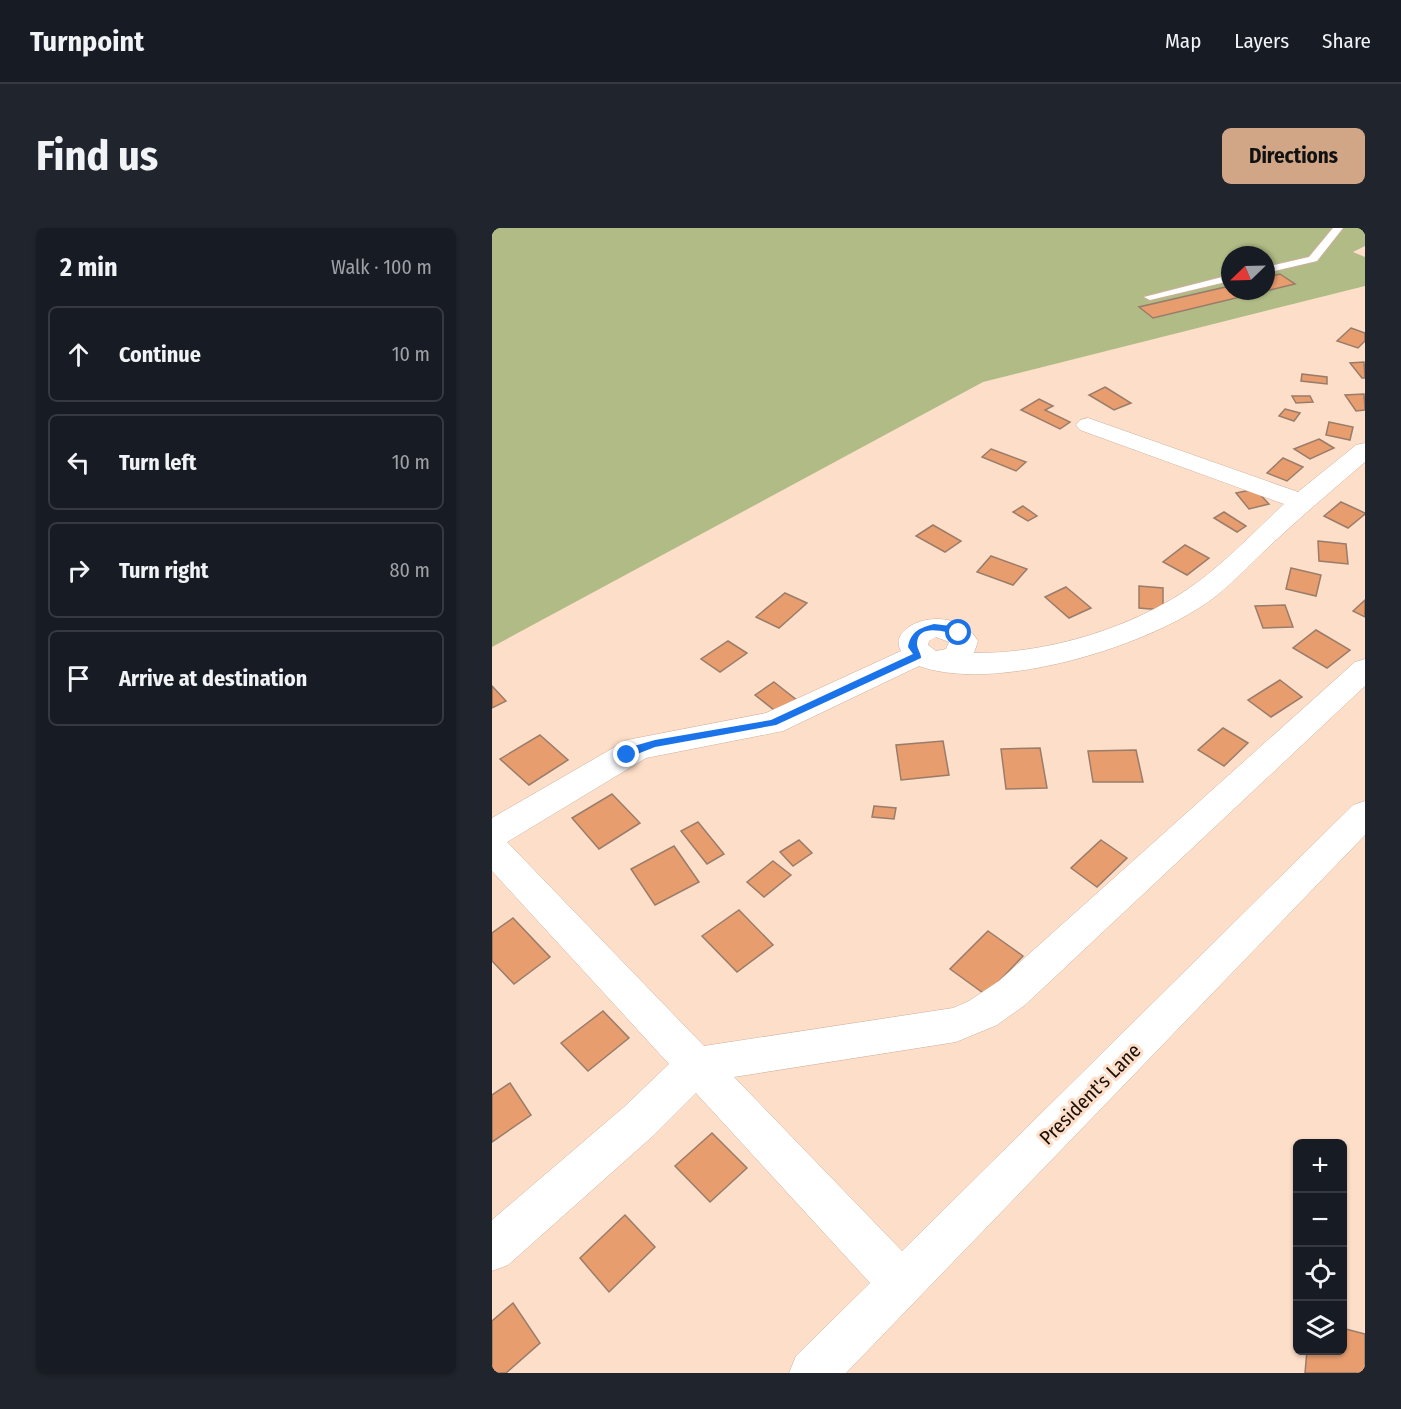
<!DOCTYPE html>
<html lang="en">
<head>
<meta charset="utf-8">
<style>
	body { margin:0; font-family:"Fira Sans Condensed",sans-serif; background:#20242c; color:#f1f3f6 }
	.controls { position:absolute; right:18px; bottom:18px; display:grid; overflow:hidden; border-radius:9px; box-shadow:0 2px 4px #0004 }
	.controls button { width:54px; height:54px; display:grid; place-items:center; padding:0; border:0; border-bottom:2px solid #363941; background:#171b24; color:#f1f3f6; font:30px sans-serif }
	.compass { position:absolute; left:729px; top:18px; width:54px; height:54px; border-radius:50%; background:#171b24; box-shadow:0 2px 4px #0004; rotate:247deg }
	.stop { position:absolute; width:18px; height:18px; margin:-14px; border:4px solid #1a73e8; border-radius:50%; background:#fff }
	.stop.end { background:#1a73e8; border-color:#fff; box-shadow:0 2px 6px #0008 }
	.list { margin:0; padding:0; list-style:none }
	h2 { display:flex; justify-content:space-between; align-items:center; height:78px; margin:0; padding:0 24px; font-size:26px }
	h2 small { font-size:20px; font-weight:400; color:#9ea1a6 }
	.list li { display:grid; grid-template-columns:39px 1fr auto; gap:18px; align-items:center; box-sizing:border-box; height:96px; margin:0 12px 12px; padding:0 12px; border:2px solid #363941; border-radius:9px }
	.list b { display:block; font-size:22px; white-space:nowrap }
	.list em { font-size:20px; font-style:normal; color:#9ea1a6 }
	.icon { flex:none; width:33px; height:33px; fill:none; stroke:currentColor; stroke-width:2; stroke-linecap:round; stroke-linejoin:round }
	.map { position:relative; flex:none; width:873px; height:1145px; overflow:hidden; border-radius:9px }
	header { display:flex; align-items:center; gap:36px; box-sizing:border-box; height:84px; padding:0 30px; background:#171b24; border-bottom:2px solid #363941 }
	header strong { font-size:28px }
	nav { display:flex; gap:33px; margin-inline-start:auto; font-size:21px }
	.intro { display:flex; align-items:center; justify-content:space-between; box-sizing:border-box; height:144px; padding:0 36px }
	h1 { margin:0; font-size:42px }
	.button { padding:15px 27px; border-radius:9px; background:#d1a687; color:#111; font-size:21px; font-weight:700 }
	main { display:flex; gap:36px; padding:0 36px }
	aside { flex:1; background:#171b24; border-radius:9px; box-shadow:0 2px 4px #0004 }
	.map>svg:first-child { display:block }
</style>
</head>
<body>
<header>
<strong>Turnpoint</strong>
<nav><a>Map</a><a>Layers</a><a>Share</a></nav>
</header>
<div class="intro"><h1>Find us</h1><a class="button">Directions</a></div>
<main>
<aside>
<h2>2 min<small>Walk · 100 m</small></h2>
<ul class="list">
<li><svg class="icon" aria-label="ahead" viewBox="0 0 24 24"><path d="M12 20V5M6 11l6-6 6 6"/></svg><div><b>Continue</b></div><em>10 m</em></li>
<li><svg class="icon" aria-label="left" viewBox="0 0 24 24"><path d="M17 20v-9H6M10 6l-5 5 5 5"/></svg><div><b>Turn left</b></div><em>10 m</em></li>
<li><svg class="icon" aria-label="right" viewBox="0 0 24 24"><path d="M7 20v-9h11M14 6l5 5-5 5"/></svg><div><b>Turn right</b></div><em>80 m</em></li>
<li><svg class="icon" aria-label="arrive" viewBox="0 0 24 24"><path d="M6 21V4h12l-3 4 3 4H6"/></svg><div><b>Arrive at destination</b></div></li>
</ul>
</aside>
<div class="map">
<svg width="873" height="1145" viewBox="0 0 873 1145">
	<rect width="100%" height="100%" fill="#fddec8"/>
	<path fill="#b0bb85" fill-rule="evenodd" d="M0,0H873V18L861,24L873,29V58L491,154L0,419ZM738,27H774V63H738Z"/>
	<g fill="#e89d6f" stroke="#997c6a" stroke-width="1.5">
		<path d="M788,46L803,56L774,63V49Z"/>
		<path d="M738,58V63H773L661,90L647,79Z"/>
		<path d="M859,100L873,105V113L866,120L845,113Z"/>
		<path d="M872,134L873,150H870L858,135Z"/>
		<path d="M810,146L835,149V156L809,153Z"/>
		<path d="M613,159L639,175L622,182L597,167Z"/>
		<path d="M872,166L873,182L864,183L853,167Z"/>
		<path d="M800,168H818L821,174L804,175Z"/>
		<path d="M547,171L561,178L553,182L578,194L568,201L529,182Z"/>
		<path d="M793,181L808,185L802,193L787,188Z"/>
		<path d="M837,194L861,199L858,212L834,207Z"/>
		<path d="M827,211L842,220L818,231L802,221Z"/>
		<path d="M499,221L534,234L524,243L490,229Z"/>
		<path d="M791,230L811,239L795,253L775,245Z"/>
		<path d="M763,261L777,276L757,281L744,265Z"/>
		<path d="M849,274L873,285V286L856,300L832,288Z"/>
		<path d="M531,278L545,288L536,293L521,284Z"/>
		<path d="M732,284L754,298L745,304L722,290Z"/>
		<path d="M441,297L469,313L453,324L424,308Z"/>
		<path d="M826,313L854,316L856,336L827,333Z"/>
		<path d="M693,317L717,330L695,347L671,334Z"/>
		<path d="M499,328L535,341L521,357L485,344Z"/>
		<path d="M799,340L829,347L824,368L794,361Z"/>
		<path d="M647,358L671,360V382L647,380Z"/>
		<path d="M574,359L599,380L577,390L553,369Z"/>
		<path d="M293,365L315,375L287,400L264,389Z"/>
		<path d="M873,372V389L861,383Z"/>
		<path d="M793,377L801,399L771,400L763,378Z"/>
		<path d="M824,402L858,422L835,440L801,420Z"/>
		<path d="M236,413L255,425L228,444L209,431Z"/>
		<path d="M788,452L810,469L779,489L756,472Z"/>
		<path d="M282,454L311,477L291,489L263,467Z"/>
		<path d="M0,458L14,473L0,480Z"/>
		<path d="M731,500L756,515L732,538L706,522Z"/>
		<path d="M48,507L76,532L37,557L8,531Z"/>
		<path d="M451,513L457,547L409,552L404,517Z"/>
		<path d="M548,520L555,560L514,561L509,521Z"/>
		<path d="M644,522L651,554H601L596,523Z"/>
		<path d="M120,566L148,595L107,621L80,590Z"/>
		<path d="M382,578L404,580L402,591L380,589Z"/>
		<path d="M206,594L232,626L215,636L189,603Z"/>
		<path d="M307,612L320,625L301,638L288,624Z"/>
		<path d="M609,612L635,630L605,659L579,640Z"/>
		<path d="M182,618L207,654L163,677L139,641Z"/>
		<path d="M281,633L299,647L272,669L255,654Z"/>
		<path d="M247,682L281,717L245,744L210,708Z"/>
		<path d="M21,690L58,729L22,756L0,733V705Z"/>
		<path d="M496,703L531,728L494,767L458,741Z"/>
		<path d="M111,783L137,810L96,843L69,815Z"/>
		<path d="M18,855L39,887L0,914V867Z"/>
		<path d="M220,905L255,940L218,974L183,938Z"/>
		<path d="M133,987L163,1019L117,1064L88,1030Z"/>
		<path d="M21,1075L48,1115L14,1145H0V1093Z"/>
		<path d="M850,1100L873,1106V1145H813L815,1122H850Z"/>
	</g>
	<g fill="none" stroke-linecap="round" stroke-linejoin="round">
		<g stroke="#ceb09b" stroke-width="2">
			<g id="service">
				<path d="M841,0H851L825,33L774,45V39L817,29Z"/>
				<path d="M738,47V53L658,72L652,69Z"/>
			</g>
		</g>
		<g stroke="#ceb09b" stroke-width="1">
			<path id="minor" d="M596,190L806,264L864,217L873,215V234C843,260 813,285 784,312C764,330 745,351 724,368C662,417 504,466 427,438L291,503L154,530L15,614L212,818L461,780L477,773L507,753L863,434L873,431V458L533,777L505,797L464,814L242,849L410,1023L861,577L873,573V607L354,1145H297L304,1128L378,1055L204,865L162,907L16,1037L0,1043V992L132,879L177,836L0,643V590L135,512L274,485L409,423C393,396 461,372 486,413L482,425C556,426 644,399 703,356C735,333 763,303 792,276L588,202L584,197L588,192ZM444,409L457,414L454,421L444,423L436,417L437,413Z"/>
		</g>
		<use href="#service" fill="#fff" fill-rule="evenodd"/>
		<use href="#minor" fill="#fff" fill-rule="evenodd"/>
	</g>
	<path fill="#1a73e8" d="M442,396L459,398L471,405L467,408C456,404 425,394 425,416C425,421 429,425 429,430L284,497L163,519L135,530L130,527L142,518L163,512L279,492L421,426L416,419C419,403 428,400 442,396Z"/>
	<g text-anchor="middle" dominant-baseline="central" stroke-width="6" stroke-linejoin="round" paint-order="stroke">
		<g font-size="20" fill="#1a1008" stroke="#fddec8">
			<text transform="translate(598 866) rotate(-45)">President's Lane</text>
		</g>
	</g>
</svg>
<div class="controls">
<button>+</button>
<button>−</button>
<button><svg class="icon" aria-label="locate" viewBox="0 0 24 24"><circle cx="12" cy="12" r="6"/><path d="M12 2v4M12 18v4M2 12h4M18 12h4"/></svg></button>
<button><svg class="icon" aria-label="layers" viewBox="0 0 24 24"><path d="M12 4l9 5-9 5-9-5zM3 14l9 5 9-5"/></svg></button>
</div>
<svg class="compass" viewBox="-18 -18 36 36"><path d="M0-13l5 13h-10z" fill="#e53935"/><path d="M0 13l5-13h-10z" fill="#9ea1a6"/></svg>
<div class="stop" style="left:467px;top:405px"></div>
<div class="stop end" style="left:135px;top:527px"></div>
</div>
</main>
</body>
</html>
